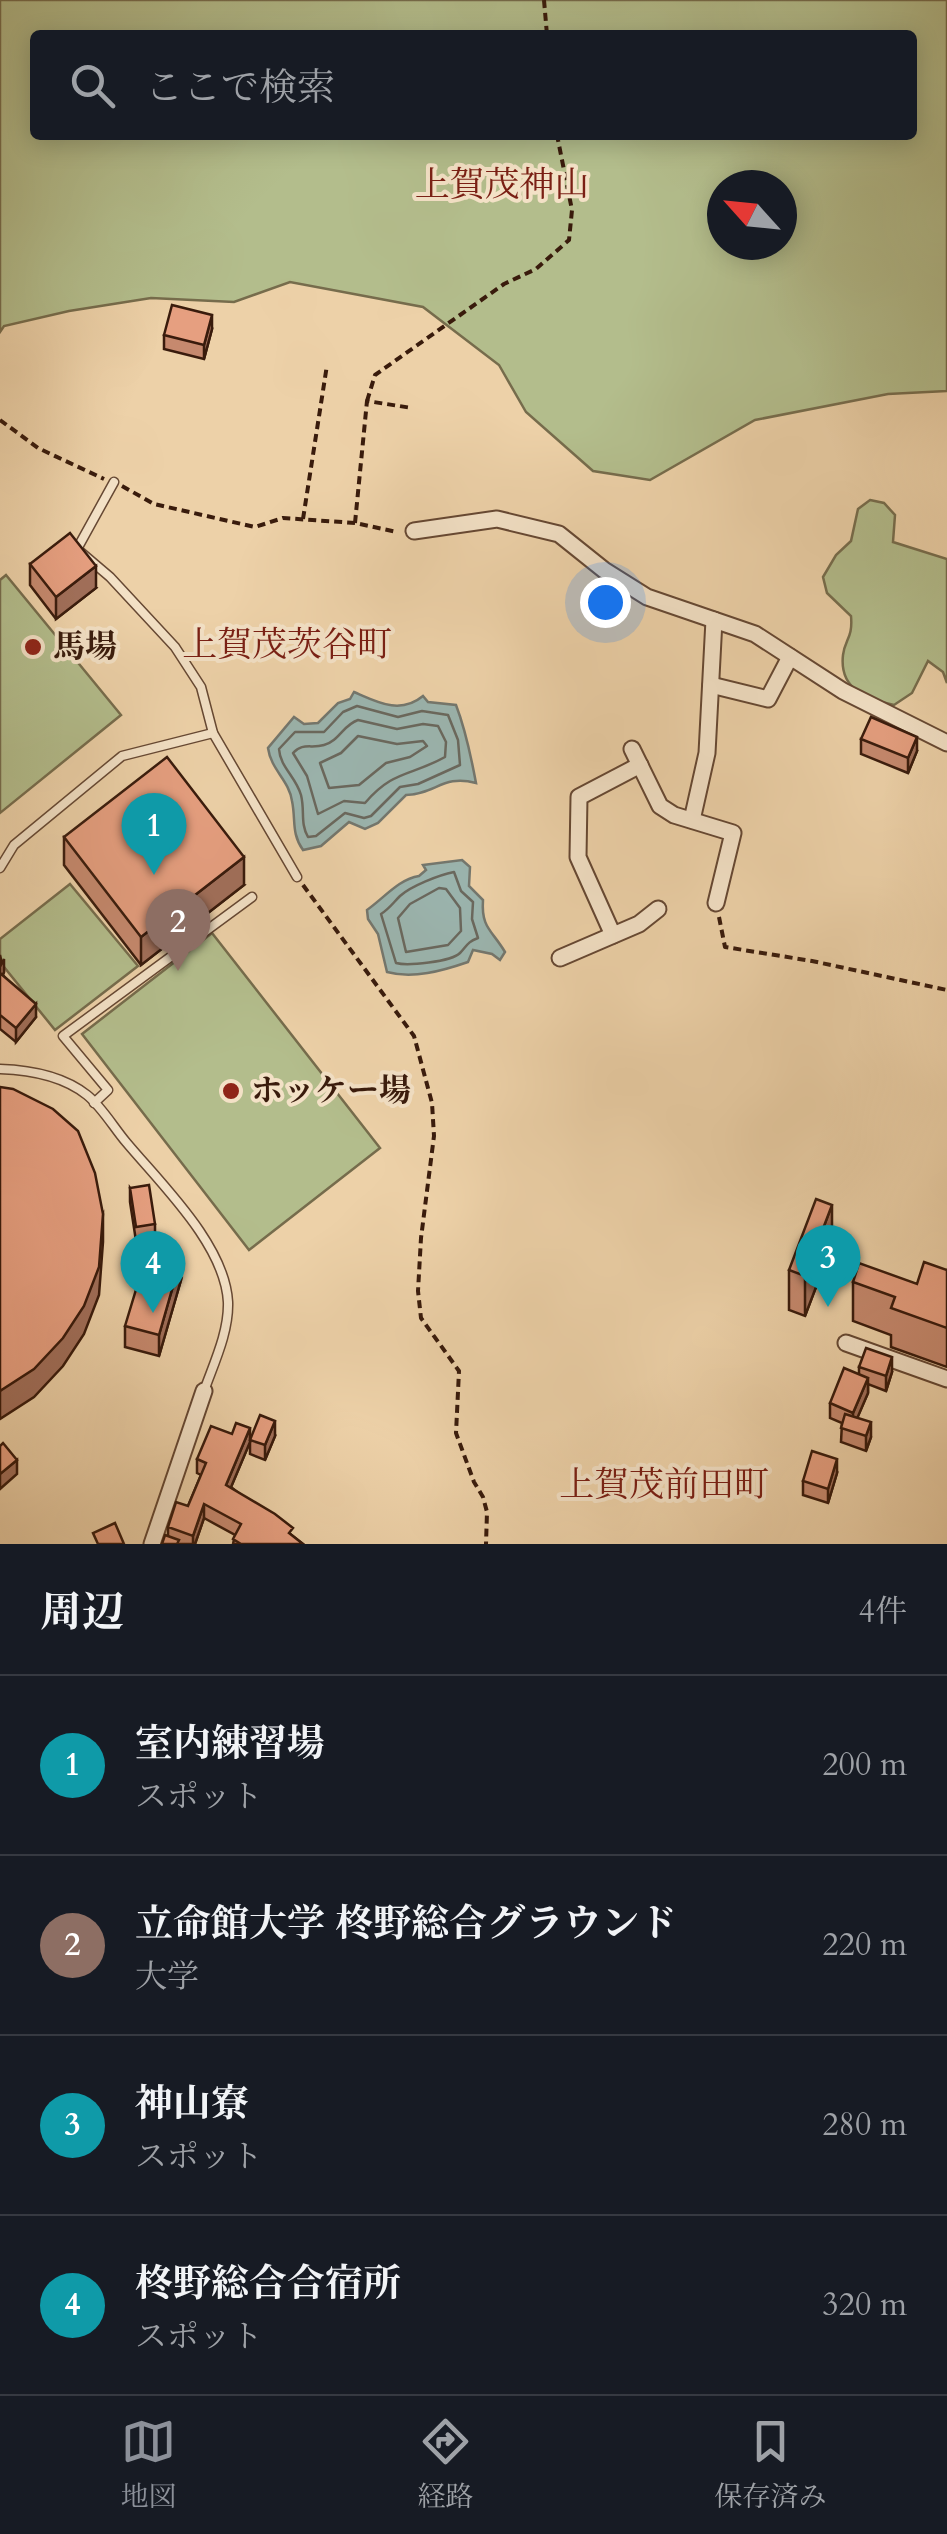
<!DOCTYPE html>
<html lang="ja">
<head>
<meta charset="utf-8">
<style>
	body { margin:0; font-family:Cardo,"Noto Serif JP",serif; background:#20242c; color:#f1f3f6 }
	.compass { position:absolute; left:707px; top:170px; width:90px; height:90px; border-radius:50%; background:#171b24; box-shadow:0 5px 25px #0003; rotate:297deg }
	.you { position:absolute; left:605px; top:602px; width:35px; height:35px; margin:-25px; border:8px solid #fff; border-radius:50%; background:#1a73e8; box-shadow:0 0 0 15px #1a73e833 }
	.badge { display:grid; place-items:center; width:65px; height:65px; border-radius:50%; background:#8c9099; color:#fff; font-size:32px; font-weight:700 }
	.pin { position:absolute; translate:-50% -82px; filter:drop-shadow(0 2px 5px #0008) }
	.pin::after { content:''; position:absolute; top:52px; width:35px; height:30px; background:inherit; clip-path:polygon(0 0,100% 0,50% 100%) }
	.list { margin:0; padding:0; list-style:none }
	h2 { display:flex; justify-content:space-between; align-items:center; height:130px; margin:0; padding:0 40px; font-size:42px }
	h2 small { font-size:32px; font-weight:400; color:#9ea1a6 }
	.list li { display:grid; grid-template-columns:65px 1fr auto; gap:30px; align-items:center; box-sizing:border-box; height:180px; padding:0 40px; border-top:2px solid #363941 }
	.list b { display:block; font-size:38px; white-space:nowrap }
	.list p { margin:0; font-size:32px; white-space:nowrap; color:#9ea1a6 }
	.list em { font-size:32px; font-style:normal; color:#9ea1a6 }
	.icon { flex:none; width:55px; height:55px; fill:none; stroke:currentColor; stroke-width:2; stroke-linecap:round; stroke-linejoin:round }
	.map { position:relative; flex:none; width:947px; height:1544px; overflow:hidden }
	.search { position:absolute; background:#171b24; box-shadow:0 5px 25px #0003; left:30px; right:30px; top:30px; height:110px; display:flex; align-items:center; gap:25px; box-sizing:border-box; padding:0 35px; border-radius:10px; color:#9ea1a6; font-size:38px }
	.sheet { height:850px; background:#171b24 }
	nav { display:flex; justify-content:space-around; align-items:center; box-sizing:border-box; height:140px; border-top:2px solid #363941; background:#171b24; font-size:28px; color:#9ea1a6 }
	nav a { display:grid; justify-items:center; gap:5px }
	nav .on { color:#8c9099 }
	.map>svg:first-child { display:block }
</style>
</head>
<body>
<div class="map">
<svg width="947" height="1544" viewBox="0 0 947 1544">
	<rect width="100%" height="100%" fill="#edd1a8"/>
	<filter id="stains"><feTurbulence type="fractalNoise" baseFrequency=".002" numOctaves="4"/><feColorMatrix values="0 0 0 0 .2 0 0 0 0 .09 0 0 0 0 .02 0 0 0 .5 -.17"/></filter>
	<radialGradient id="worn" r=".72"><stop offset=".6" stop-color="#630" stop-opacity="0"/><stop offset="1" stop-color="#630" stop-opacity=".3"/></radialGradient>
	<g fill="#b3bd8c" stroke="#766c4c" stroke-width="2.5" fill-rule="evenodd">
		<path d="M0,0H947V391L888,394L755,420L650,480L593,471L526,412L499,365L423,307L290,282L234,302L151,298L69,311L4,326L0,332ZM912,35V135H35V35ZM782,185V245H722V185Z"/>
		<path d="M870,500L884,503L895,515L893,542L947,559V683L943,672L928,661L912,693L894,705C867,699 839,690 843,655C845,639 853,638 851,616L827,593L823,577L836,555L851,541L858,509Z"/>
		<path d="M6,575L121,715L0,813V580Z"/>
		<path d="M70,884L138,966L55,1030L0,962V939Z"/>
		<path d="M212,933L380,1148L249,1250L82,1034Z"/>
	</g>
	<g fill="#9bb5af" stroke="#74776e" stroke-width="2.5">
		<path d="M354,692C377,702 400,715 423,696L428,702L456,705C466,731 471,756 476,783C443,774 436,794 406,795L378,823L365,829L349,822L321,846L303,850C291,833 296,820 292,801C289,780 271,770 268,748L294,717L304,724L318,723L338,703L350,699Z"/>
		<path d="M462,860L470,867L469,886L483,900C481,928 492,930 505,952L500,960L492,954L473,950L468,962C442,971 413,979 387,972L378,934L368,919L367,910C384,898 399,879 419,876L426,870L423,865Z"/>
	</g>
	<g fill="none" stroke-linecap="round" stroke-linejoin="round">
		<g stroke="#6a685e" stroke-width="2.5">
			<path d="M357,706L398,717L422,711L448,715L458,740L460,765L418,784L400,787L371,816L364,818L345,813L316,836L308,837C300,823 305,811 301,795C296,777 280,767 279,749L295,732H324L343,712Z"/>
			<path d="M358,720L397,729L423,724L438,726L446,742L445,757C411,776 393,770 365,803L344,801L318,814L307,776L293,753C303,742 311,749 324,745C339,741 343,725 358,720Z"/>
			<path d="M358,736L397,744L423,741L427,746L410,757L386,763L359,785L329,788L320,763L341,753Z"/>
			<path d="M454,872L461,891L473,902L472,919L478,938C467,942 467,946 460,953C451,962 407,966 396,963L381,914C389,909 393,903 400,896C411,886 439,875 454,872Z"/>
			<path d="M439,888L446,889L460,908L461,931L448,945L406,952L398,918L410,904Z"/>
		</g>
		<g stroke="#664833" stroke-width="11">
			<g id="service">
				<path d="M114,482L77,549L110,577L175,647L201,687L213,733L297,877"/>
				<path d="M0,868L14,845L122,756L213,733"/>
				<path d="M0,1069C30,1070 63,1076 87,1095C102,1107 114,1128 126,1142C162,1185 225,1245 228,1302C229,1332 214,1363 204,1391"/>
				<path d="M94,1103L108,1090L63,1036L252,897"/>
			</g>
		</g>
		<g stroke="#664833" stroke-width="19">
			<g id="minor">
				<path d="M414,531L497,519L559,534L604,570L647,597L755,634L843,691L947,743"/>
				<path d="M711,685L768,699L790,657"/>
				<path d="M632,749L660,806L674,815L733,833L716,903"/>
				<path d="M692,820L707,753L714,620"/>
				<path d="M613,935L578,857L579,797L640,765"/>
				<path d="M560,958L639,924L658,909"/>
				<path d="M846,1343L947,1379"/>
				<path d="M152,1544L204,1391"/>
			</g>
		</g>
		<g stroke="#391b0c" stroke-width="4" stroke-dasharray="8 5" stroke-linecap="butt">
			<path d="M544,0L547,35"/>
			<path d="M367,401L375,375L504,284L536,269L569,240L572,210L557,135"/>
			<path d="M0,420L38,448L104,479"/>
			<path d="M122,486L154,504L255,527L283,518L355,523L397,532"/>
			<path d="M303,519L327,365"/>
			<path d="M355,523L367,401L412,408"/>
			<path d="M303,885L414,1036L432,1103L434,1136L421,1238L418,1291L421,1318L459,1371L456,1433L474,1482L483,1497L487,1512L486,1544"/>
			<path d="M719,917L725,947L812,961L947,990"/>
		</g>
		<use href="#service" stroke="#f3e1c6" stroke-width="8"/>
		<use href="#minor" stroke="#f3e1c6" stroke-width="15"/>
	</g>
	<g fill="#c6896e" stroke="#391b0c" stroke-width="2.5">
		<path d="M212,329L204,359L164,349V335Z"/>
		<path d="M30,564L96,588L56,619L30,585Z"/>
		<path d="M861,739L917,751L908,773L861,754Z"/>
		<path d="M64,837L244,885L141,965L64,865Z"/>
		<path d="M0,955L4,972L3,975L36,1017L16,1042L0,1029Z"/>
		<path d="M130,1188L155,1224V1239L136,1241L130,1202Z"/>
		<path d="M832,1245L805,1316L789,1310V1270Z"/>
		<path d="M947,1270V1367L891,1347V1335L853,1321V1282L917,1284Z"/>
		<path d="M181,1280L159,1356L125,1347V1326Z"/>
		<path d="M859,1367L892,1372L886,1391L868,1384V1393L857,1418L871,1437L866,1451L841,1442L842,1423L830,1418V1403L859,1375Z"/>
		<path d="M275,1436L265,1460L250,1454V1440Z"/>
		<path d="M250,1442L231,1487L303,1544H233L235,1535L204,1518L195,1544H162L168,1536V1527L188,1506L201,1475L197,1473V1459Z"/>
		<path d="M837,1473L828,1503L803,1495V1481Z"/>
	</g>
	<g fill="#a16f5a" stroke="#391b0c" stroke-width="2.5">
		<path d="M212,315V329L204,359V345Z"/>
		<path d="M96,566V588L56,619V597Z"/>
		<path d="M917,737V751L908,773V758Z"/>
		<path d="M244,857V885L141,965V937Z"/>
		<path d="M4,959V972L0,980V967Z"/>
		<path d="M36,1004V1017L16,1042V1028Z"/>
		<path d="M832,1205V1245L805,1316V1276Z"/>
		<path d="M103,1214V1242L99,1295L84,1334L63,1366L34,1397L0,1419V1391Z"/>
		<path d="M181,1258V1280L159,1356V1335Z"/>
		<path d="M892,1357V1372L886,1391V1376Z"/>
		<path d="M868,1378V1393L853,1428V1413Z"/>
		<path d="M275,1421V1436L265,1460V1445Z"/>
		<path d="M871,1422V1437L866,1451V1436Z"/>
		<path d="M250,1428V1442L226,1499V1485Z"/>
		<path d="M837,1459V1473L828,1503V1489Z"/>
		<path d="M17,1460V1474L0,1489V1474Z"/>
		<path d="M204,1504V1518L195,1544H193V1536Z"/>
	</g>
	<g fill="#e69f80" stroke="#391b0c" stroke-width="2.5">
		<path d="M172,305L212,315L204,345L164,335Z"/>
		<path d="M70,533L96,566L56,597L30,564Z"/>
		<path d="M871,717L917,737L908,758L861,739Z"/>
		<path d="M167,757L244,857L141,937L64,837Z"/>
		<path d="M0,973L36,1004L16,1028L0,1015Z"/>
		<path d="M0,1087L13,1089L53,1109L78,1131L95,1173L103,1214L99,1267L84,1306L63,1338L34,1369L0,1391Z"/>
		<path d="M149,1185L155,1224L136,1227L130,1188Z"/>
		<path d="M816,1199L832,1205L805,1276L789,1270Z"/>
		<path d="M148,1250L181,1258L159,1335L125,1326Z"/>
		<path d="M924,1262L947,1270V1328L891,1308L895,1297L853,1282L859,1263L917,1284Z"/>
		<path d="M866,1348L892,1357L886,1376L859,1367Z"/>
		<path d="M844,1368L868,1378L853,1413L830,1403Z"/>
		<path d="M845,1414L871,1422L866,1436L841,1428Z"/>
		<path d="M260,1415L275,1421L265,1445L250,1440Z"/>
		<path d="M236,1423L250,1428L226,1485L275,1514L293,1528L289,1533L303,1544H241L233,1539L241,1524L204,1504L193,1536L168,1527L176,1502L188,1506L206,1463L197,1459L211,1426L232,1434Z"/>
		<path d="M3,1443L17,1460L0,1474V1446Z"/>
		<path d="M812,1451L837,1459L828,1489L803,1481Z"/>
		<path d="M115,1523L124,1544H98L93,1533Z"/>
		<path d="M165,1535L179,1540L177,1544H162Z"/>
	</g>
	<g fill="#8f2418" stroke="#f3e1c6" stroke-width="4">
		<circle cx="33" cy="647" r="10"/>
		<circle cx="231" cy="1091" r="10"/>
	</g>
	<g text-anchor="middle" dominant-baseline="central" stroke-width="8" stroke-linejoin="round" paint-order="stroke">
		<g font-size="32" font-weight="bold" fill="#391b0c" stroke="#f3e1c6" text-anchor="start">
			<text x="53" y="647">馬場</text>
			<text x="251" y="1091">ホッケー場</text>
		</g>
		<g font-size="35" fill="#7a1f14" stroke="#f3e1c6">
			<text x="502" y="185">上賀茂神山</text>
			<text x="287" y="645">上賀茂茨谷町</text>
			<text x="664" y="1485">上賀茂前田町</text>
		</g>
	</g>
	<rect width="100%" height="100%" filter="url(#stains)"/>
	<rect width="100%" height="100%" fill="url(#worn)"/>
</svg>
<svg class="compass" viewBox="-18 -18 36 36"><path d="M0-13l5 13h-10z" fill="#e53935"/><path d="M0 13l5-13h-10z" fill="#9ea1a6"/></svg>
<div class="you"></div>
<div class="pin badge" style="left:154px;top:875px;background:#0f9aa8">1</div>
<div class="pin badge" style="left:178px;top:971px;background:#8d6e63">2</div>
<div class="pin badge" style="left:828px;top:1307px;background:#0f9aa8">3</div>
<div class="pin badge" style="left:153px;top:1313px;background:#0f9aa8">4</div>
<div class="search"><svg class="icon" aria-label="search" viewBox="0 0 24 24"><circle cx="10" cy="10" r="6"/><path d="M15 15l6 6"/></svg>ここで検索</div>
</div>
<section class="sheet">
<h2>周辺<small>4件</small></h2>
<ul class="list">
<li><span class="badge" style="background:#0f9aa8">1</span><div><b>室内練習場</b><p>スポット</p></div><em>200 m</em></li>
<li><span class="badge" style="background:#8d6e63">2</span><div><b>立命館大学 柊野総合グラウンド</b><p>大学</p></div><em>220 m</em></li>
<li><span class="badge" style="background:#0f9aa8">3</span><div><b>神山寮</b><p>スポット</p></div><em>280 m</em></li>
<li><span class="badge" style="background:#0f9aa8">4</span><div><b>柊野総合合宿所</b><p>スポット</p></div><em>320 m</em></li>
</ul>
</section>
<nav>
<a class="on"><svg class="icon" aria-label="map" viewBox="0 0 24 24"><path d="M3 6l6-2 6 2 6-2v14l-6 2-6-2-6 2zM9 4v14M15 6v14"/></svg>地図</a>
<a><svg class="icon" aria-label="directions" viewBox="0 0 24 24"><path d="M12 3l9 9-9 9-9-9zM9 14v-3h6M13 9l2 2-2 2"/></svg>経路</a>
<a><svg class="icon" aria-label="saved" viewBox="0 0 24 24"><path d="M7 4h10v16l-5-4-5 4z"/></svg>保存済み</a>
</nav>
</body>
</html>
